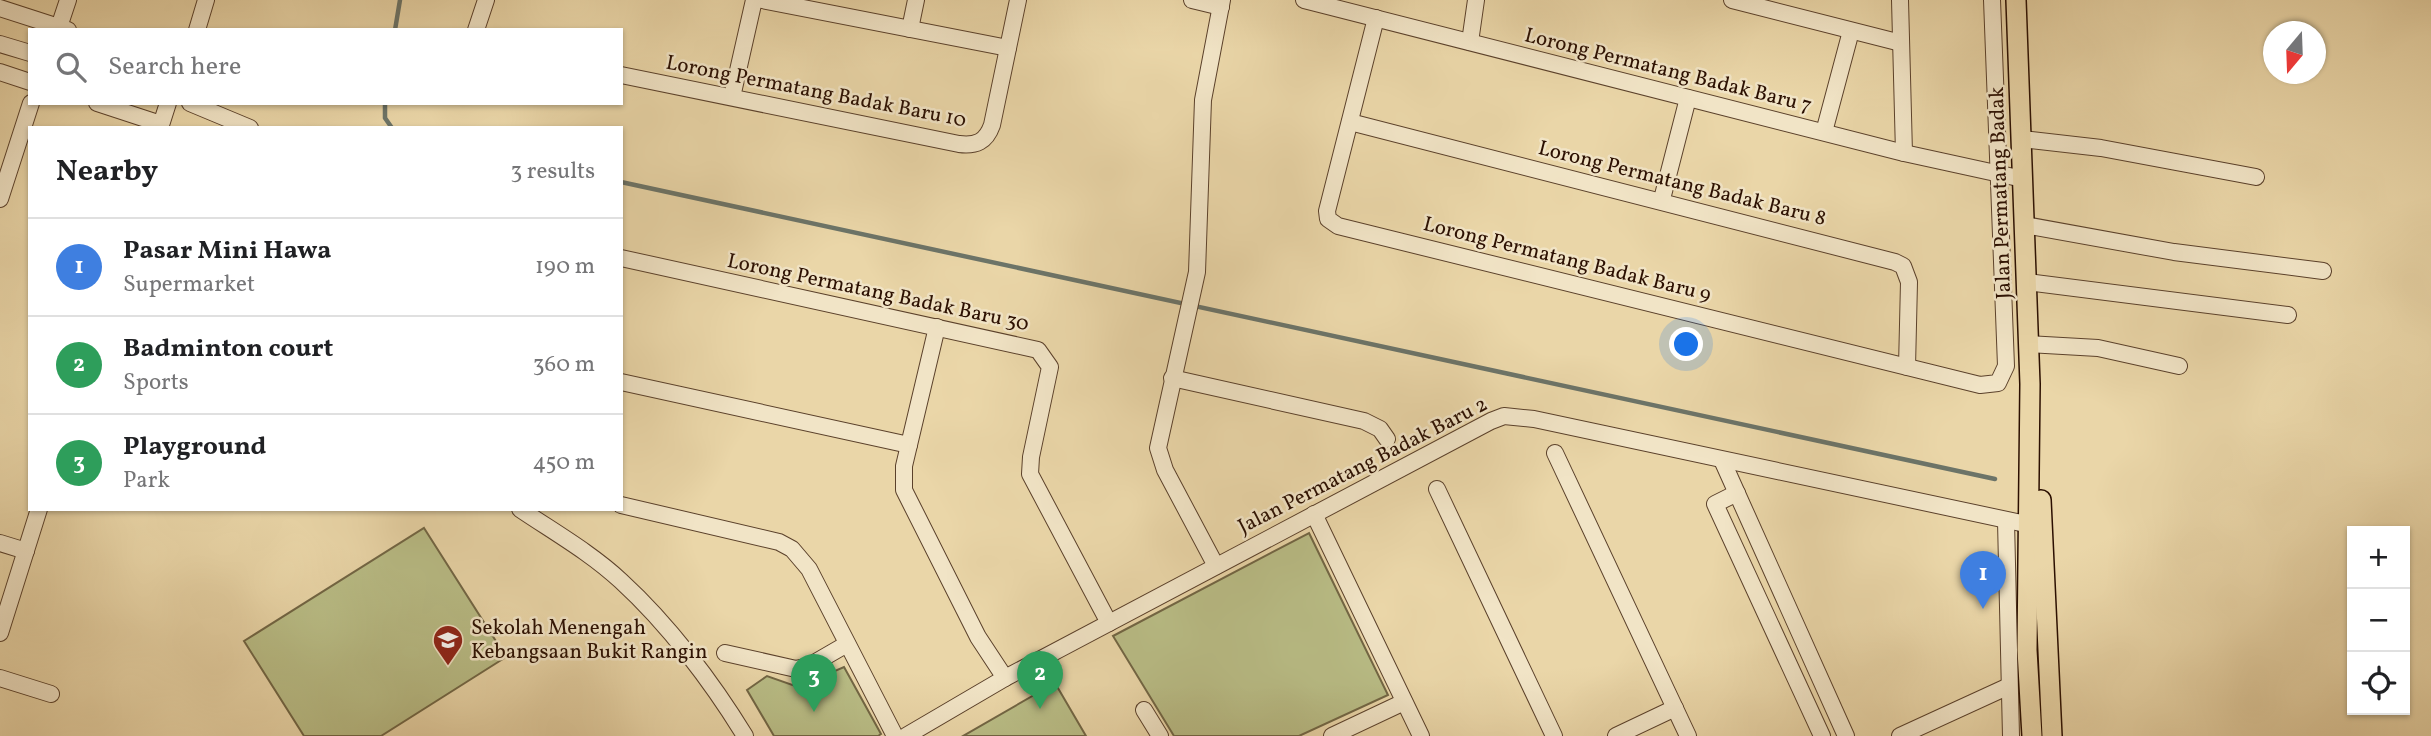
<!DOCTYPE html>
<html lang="en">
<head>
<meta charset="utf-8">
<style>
	body { margin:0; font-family:Vollkorn,serif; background:#f6f6f6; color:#202124 }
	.controls { position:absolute; right:21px; bottom:21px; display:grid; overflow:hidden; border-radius:0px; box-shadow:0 2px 5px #0004 }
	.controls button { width:63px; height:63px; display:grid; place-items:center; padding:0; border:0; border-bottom:2px solid #e0e0e0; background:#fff; color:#202124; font:35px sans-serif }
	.compass { position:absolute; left:2263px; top:21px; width:63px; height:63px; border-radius:50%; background:#fff; box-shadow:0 2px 5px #0004; rotate:199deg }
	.you { position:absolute; left:1687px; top:345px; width:24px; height:24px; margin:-18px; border:5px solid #fff; border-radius:50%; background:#1a73e8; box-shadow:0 0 0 10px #1a73e833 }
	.badge { display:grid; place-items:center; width:46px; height:46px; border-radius:50%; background:#2563eb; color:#fff; font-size:23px; font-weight:700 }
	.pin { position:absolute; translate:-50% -58px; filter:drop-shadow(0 2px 4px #0008) }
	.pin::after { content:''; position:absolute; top:37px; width:24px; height:21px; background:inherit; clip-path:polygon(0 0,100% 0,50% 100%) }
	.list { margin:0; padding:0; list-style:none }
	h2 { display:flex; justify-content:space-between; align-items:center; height:91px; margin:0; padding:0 28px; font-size:30px }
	h2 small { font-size:23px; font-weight:400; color:#757577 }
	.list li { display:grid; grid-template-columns:46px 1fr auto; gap:21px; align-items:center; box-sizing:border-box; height:98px; padding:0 28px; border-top:2px solid #e0e0e0 }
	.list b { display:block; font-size:26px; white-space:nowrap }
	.list p { margin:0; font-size:23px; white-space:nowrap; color:#757577 }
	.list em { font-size:23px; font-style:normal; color:#757577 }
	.icon { flex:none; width:38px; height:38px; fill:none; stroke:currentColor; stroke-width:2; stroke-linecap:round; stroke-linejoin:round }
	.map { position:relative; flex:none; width:2431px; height:736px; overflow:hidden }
	.search { position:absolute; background:#fff; box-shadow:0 2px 5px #0004; left:28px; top:28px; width:595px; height:77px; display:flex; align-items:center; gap:18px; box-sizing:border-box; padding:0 24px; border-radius:0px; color:#757577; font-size:26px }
	.panel { position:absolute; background:#fff; box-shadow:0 2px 5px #0004; left:28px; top:126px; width:595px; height:385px; border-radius:0px }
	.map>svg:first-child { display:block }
</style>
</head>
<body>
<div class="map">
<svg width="2431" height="736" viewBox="0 0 2431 736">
	<rect width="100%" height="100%" fill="#ead6a8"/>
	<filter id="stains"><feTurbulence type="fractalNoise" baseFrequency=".00286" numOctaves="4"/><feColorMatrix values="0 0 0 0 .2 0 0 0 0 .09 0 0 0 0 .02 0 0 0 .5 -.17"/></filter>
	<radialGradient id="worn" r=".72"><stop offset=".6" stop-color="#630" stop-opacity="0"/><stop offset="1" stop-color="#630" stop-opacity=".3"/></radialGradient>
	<g fill="#b9bd86" stroke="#726644" stroke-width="2">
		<path d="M424,528L506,657L381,736H304L244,641Z"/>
		<path d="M1309,533L1388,695L1299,736H1174L1113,636Z"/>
		<path d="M844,667L881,734L878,736H774L747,690L767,676L798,687Z"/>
		<path d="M1055,683L1086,736H963Z"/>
	</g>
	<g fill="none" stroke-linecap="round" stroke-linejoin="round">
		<g stroke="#6c7468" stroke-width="4.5">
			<path d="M395,30L400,0"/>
			<path d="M385,103V118L392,128"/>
			<path d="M621,182L1995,479"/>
		</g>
		<g stroke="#5b412b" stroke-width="18">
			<g id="minor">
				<path d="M762,0L1008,48"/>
				<path d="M1192,0L1221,7"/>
				<path d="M1304,0L1904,153L2023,179"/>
				<path d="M1732,0L1901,43"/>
				<path d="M1900,0L1904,153"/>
				<path d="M0,8L68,30"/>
				<path d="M1376,18L1327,211L1328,219L1338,226L1980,385L1998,383L2006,366L1992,0"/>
				<path d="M910,29L916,0"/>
				<path d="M58,30L68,0"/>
				<path d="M197,30L206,0"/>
				<path d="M476,30L486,0"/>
				<path d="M1470,42L1476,0"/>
				<path d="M0,44L30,53"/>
				<path d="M0,72L30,82"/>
				<path d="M621,75L959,144C976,146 986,142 992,125L1018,0"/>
				<path d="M732,97L754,0"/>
				<path d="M97,103L161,124"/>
				<path d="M190,103L250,128"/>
				<path d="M1350,122L1895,262L1903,266L1909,282L1907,367"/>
				<path d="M160,128L168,103"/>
				<path d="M1824,132L1851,31"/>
				<path d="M2022,139L2101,148L2256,177"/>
				<path d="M0,199L31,103"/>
				<path d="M1662,199L1688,98"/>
				<path d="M2025,225L2174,252L2323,271"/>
				<path d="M621,258L1038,350L1050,367L1031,457L1030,474L1109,623"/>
				<path d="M2027,282L2288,315"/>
				<path d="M937,327L904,466V490L978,637L1005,678"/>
				<path d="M2029,344L2098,348L2179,366"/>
				<path d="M1172,378L1364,421L1380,429L1387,439"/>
				<path d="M621,382L909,445"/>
				<path d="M1555,453L1688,736"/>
				<path d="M1722,460L1846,736"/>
				<path d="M1437,489L1554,736"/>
				<path d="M1737,493L1715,504L1822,736"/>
				<path d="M621,505L779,542L792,549L809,569L895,736"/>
				<path d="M520,509C554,532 591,553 621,581C668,624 712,682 745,736"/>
				<path d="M1314,514L1421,736"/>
				<path d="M2006,521L2011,736"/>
				<path d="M0,543L26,551"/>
				<path d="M1216,566L1165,470L1158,448L1197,272L1203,100L1222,0"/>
				<path d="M0,633L39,509"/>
				<path d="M725,653L796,669L809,666L847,644"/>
				<path d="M0,678L51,694"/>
				<path d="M1144,710L1160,736"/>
				<path d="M906,736L1005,678L1491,421L1504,416L1534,419L2040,527"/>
				<path d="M1332,736L1404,702"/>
				<path d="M1616,736L1675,708"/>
				<path d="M1900,736L2009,686"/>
			</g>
		</g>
		<g stroke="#2b0f01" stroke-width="22">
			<g id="major">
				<path d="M2016,0L2030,384L2027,650L2032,736"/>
				<path d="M2041,500L2052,736"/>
			</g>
		</g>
		<use href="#minor" stroke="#f1e4c6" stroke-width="16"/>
		<use href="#major" stroke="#ead6a8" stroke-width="19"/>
	</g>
	<defs>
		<g id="school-pin" transform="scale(1.575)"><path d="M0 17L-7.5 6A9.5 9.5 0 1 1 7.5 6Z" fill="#8f2418" stroke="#f1e4c6"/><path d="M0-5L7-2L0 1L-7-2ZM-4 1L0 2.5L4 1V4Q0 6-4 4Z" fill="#fff"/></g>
	</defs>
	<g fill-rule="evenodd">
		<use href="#school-pin" x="448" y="640"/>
	</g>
	<g text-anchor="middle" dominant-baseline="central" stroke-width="5" stroke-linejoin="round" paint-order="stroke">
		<g font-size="21" fill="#2b0f01" stroke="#f1e4c6">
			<text transform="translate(1668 71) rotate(14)">Lorong Permatang Badak Baru 7</text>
			<text transform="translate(816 92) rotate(11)">Lorong Permatang Badak Baru 10</text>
			<text transform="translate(1682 184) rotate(14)">Lorong Permatang Badak Baru 8</text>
			<text transform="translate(2001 193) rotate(-92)">Jalan Permatang Badak</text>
			<text transform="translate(1567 260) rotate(14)">Lorong Permatang Badak Baru 9</text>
			<text transform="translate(878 293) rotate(12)">Lorong Permatang Badak Baru 30</text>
			<text transform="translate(1363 466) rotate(-27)">Jalan Permatang Badak Baru 2</text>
		</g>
		<g font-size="21" fill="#2b0f01" stroke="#f1e4c6" text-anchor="start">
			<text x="471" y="628">Sekolah Menengah<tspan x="471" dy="24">Kebangsaan Bukit Rangin</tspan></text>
		</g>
	</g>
	<rect width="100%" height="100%" filter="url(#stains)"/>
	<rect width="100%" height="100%" fill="url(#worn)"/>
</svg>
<div class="controls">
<button>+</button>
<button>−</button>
<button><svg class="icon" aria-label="locate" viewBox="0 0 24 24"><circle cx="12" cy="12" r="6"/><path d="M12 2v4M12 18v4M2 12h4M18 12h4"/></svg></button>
</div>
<svg class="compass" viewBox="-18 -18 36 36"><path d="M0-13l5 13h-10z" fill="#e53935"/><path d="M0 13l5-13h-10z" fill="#757577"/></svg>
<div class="you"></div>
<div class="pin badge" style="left:1983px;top:609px;background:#3f7fe0">1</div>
<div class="pin badge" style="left:1040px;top:709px;background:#2e9e5b">2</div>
<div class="pin badge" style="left:814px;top:712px;background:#2e9e5b">3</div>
<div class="search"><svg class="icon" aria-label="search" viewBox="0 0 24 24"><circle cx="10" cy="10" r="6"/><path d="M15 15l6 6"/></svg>Search here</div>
<section class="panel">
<h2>Nearby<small>3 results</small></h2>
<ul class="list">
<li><span class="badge" style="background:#3f7fe0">1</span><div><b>Pasar Mini Hawa</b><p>Supermarket</p></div><em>190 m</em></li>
<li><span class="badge" style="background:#2e9e5b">2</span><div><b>Badminton court</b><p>Sports</p></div><em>360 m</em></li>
<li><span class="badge" style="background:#2e9e5b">3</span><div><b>Playground</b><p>Park</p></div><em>450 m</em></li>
</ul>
</section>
</div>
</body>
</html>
